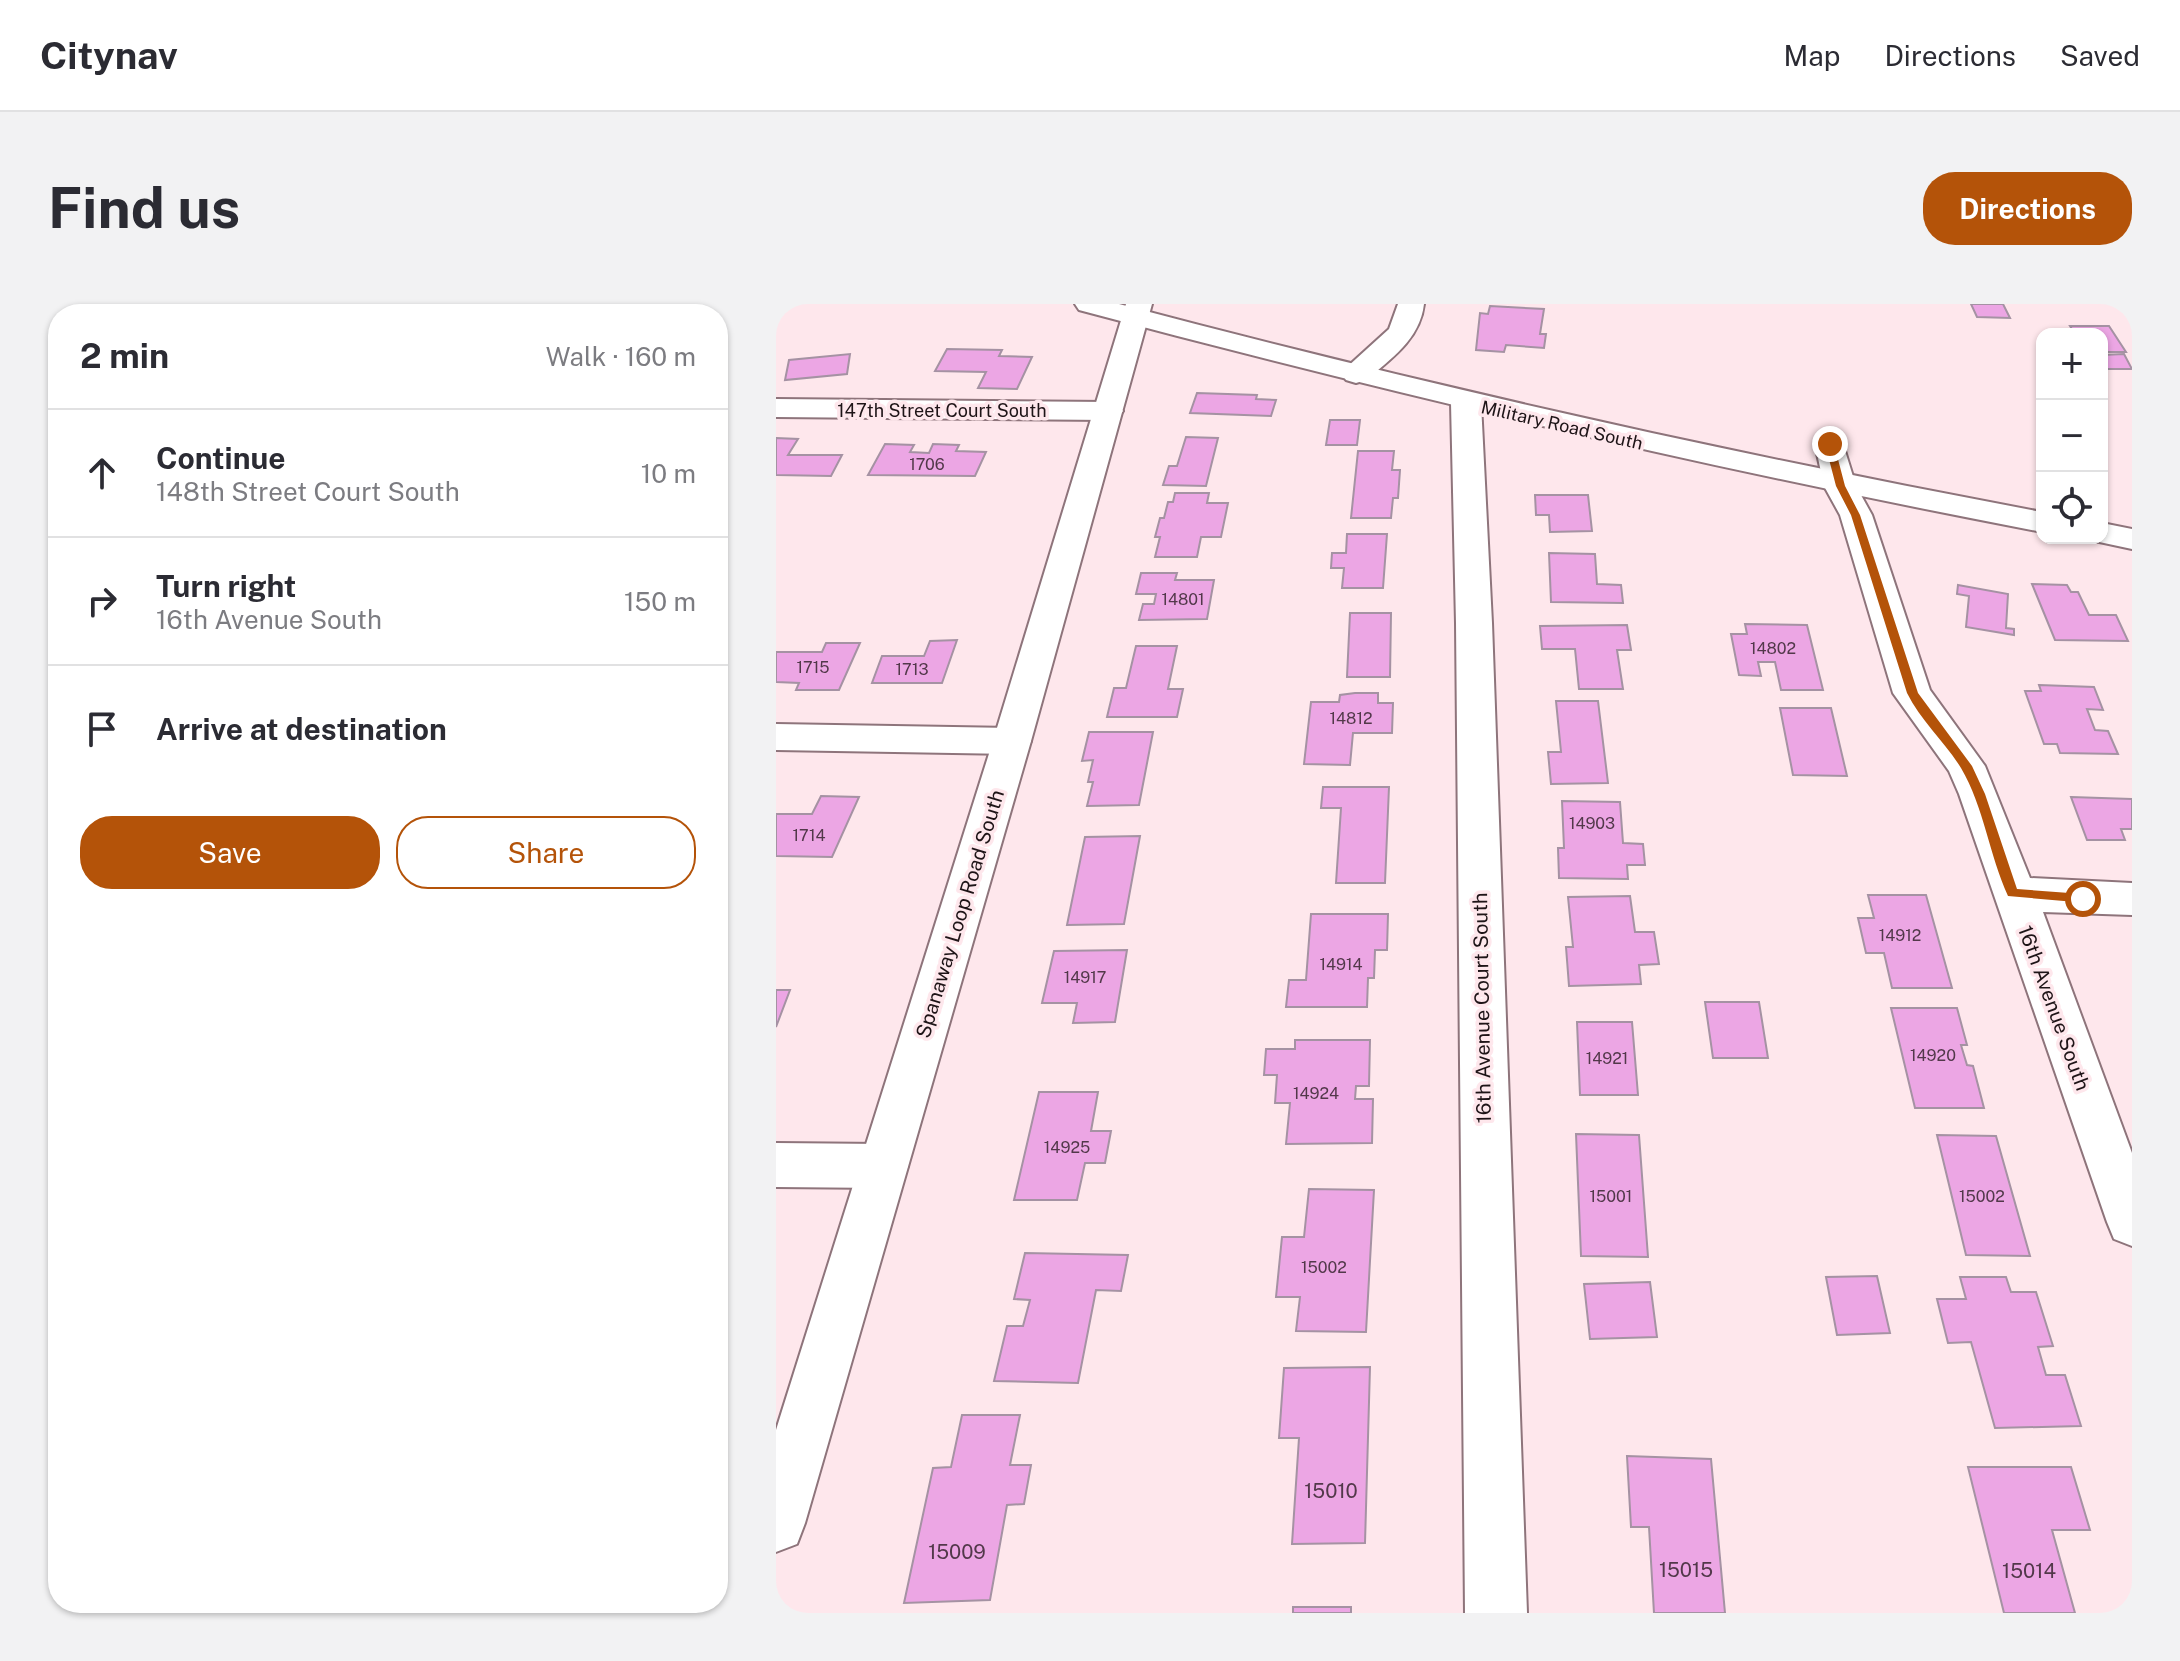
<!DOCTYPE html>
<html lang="en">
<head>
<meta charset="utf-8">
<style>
	body { margin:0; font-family:"Public Sans",sans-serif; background:#f2f2f3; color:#2b2b33 }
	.controls { position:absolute; right:24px; top:24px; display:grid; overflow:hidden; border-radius:16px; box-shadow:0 2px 6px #0004 }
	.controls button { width:72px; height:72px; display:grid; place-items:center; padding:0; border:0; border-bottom:2px solid #e1e1e2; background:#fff; color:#2b2b33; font:40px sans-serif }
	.stop { position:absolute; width:24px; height:24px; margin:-18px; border:6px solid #b45309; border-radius:50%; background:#fff }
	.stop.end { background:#b45309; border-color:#fff; box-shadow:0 2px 8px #0008 }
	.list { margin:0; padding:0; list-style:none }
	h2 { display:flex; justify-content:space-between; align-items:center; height:104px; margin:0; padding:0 32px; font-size:34px }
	h2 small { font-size:26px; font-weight:400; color:#7c7c81 }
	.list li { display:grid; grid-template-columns:52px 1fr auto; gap:24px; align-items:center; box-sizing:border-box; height:128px; padding:0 32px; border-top:2px solid #e1e1e2 }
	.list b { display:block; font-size:30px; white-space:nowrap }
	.list p { margin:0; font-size:26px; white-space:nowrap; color:#7c7c81 }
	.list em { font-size:26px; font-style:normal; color:#7c7c81 }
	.actions { display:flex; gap:16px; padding:24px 32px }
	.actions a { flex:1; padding:18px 0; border:2px solid #b45309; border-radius:32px; text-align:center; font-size:28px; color:#b45309 }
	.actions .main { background:#b45309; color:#fff }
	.icon { flex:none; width:44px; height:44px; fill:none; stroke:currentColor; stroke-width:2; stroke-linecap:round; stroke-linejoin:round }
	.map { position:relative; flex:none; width:1356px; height:1309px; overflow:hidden; border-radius:32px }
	header { display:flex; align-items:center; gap:48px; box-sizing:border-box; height:112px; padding:0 40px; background:#fff; border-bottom:2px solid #e1e1e2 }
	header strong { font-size:38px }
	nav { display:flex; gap:44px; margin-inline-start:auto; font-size:28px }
	.intro { display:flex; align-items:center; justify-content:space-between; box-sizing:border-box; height:192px; padding:0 48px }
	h1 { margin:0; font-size:56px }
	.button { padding:20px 36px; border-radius:32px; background:#b45309; color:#fff; font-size:28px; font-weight:700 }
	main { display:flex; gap:48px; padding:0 48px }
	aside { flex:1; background:#fff; border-radius:32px; box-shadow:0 2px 6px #0004 }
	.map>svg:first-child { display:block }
</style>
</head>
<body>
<header>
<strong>Citynav</strong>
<nav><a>Map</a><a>Directions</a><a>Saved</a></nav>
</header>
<div class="intro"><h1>Find us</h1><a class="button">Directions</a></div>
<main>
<aside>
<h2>2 min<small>Walk · 160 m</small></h2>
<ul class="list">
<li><svg class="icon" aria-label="ahead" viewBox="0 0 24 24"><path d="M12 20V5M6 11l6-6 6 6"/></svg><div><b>Continue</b><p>148th Street Court South</p></div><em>10 m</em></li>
<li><svg class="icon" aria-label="right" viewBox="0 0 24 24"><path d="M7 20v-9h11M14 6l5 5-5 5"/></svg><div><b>Turn right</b><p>16th Avenue South</p></div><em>150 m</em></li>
<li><svg class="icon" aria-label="arrive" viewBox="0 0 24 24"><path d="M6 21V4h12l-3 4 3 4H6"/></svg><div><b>Arrive at destination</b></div></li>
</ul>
<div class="actions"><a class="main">Save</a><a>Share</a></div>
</aside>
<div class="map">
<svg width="1356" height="1309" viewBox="0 0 1356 1309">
	<rect width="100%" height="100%" fill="#fee7ec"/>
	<g fill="#eca6e4" stroke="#a592a3" stroke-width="2">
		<path d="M1195,0H1227L1234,14L1201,13Z"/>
		<path d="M714,2L768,5L764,30H770L768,44L730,41L728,48L700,46L704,9L712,10Z"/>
		<path d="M1294,22H1333L1350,48H1326V30H1299Z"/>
		<path d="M171,45L226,46L223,52L256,53L241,85L202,84L210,68L159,67Z"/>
		<path d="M74,50L71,70L9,76L13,56Z"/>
		<path d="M1348,50L1356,65H1326V51Z"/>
		<path d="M421,89L481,91L480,95L500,96L495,112L414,109Z"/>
		<path d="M554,116H584L581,141H550Z"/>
		<path d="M410,133L442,134L430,182L387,181L393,162H401Z"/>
		<path d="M0,134L22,135L12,151H66L55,172L0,171Z"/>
		<path d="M109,140L138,141L134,148L153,149L157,140L183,141L180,147L210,148L199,172L92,171Z"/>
		<path d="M582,147H618L616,166H624L622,194H617L615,214H575Z"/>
		<path d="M399,189H433L431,199H452L445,233H425L421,253H379L384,233H379L384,214H388L392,198H397Z"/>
		<path d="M759,191H812L816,227L774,228L773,211H760Z"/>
		<path d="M571,230H611L607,284H566L568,264H555L556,249H570Z"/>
		<path d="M773,249L819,250L821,280L845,281L847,299L775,298Z"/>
		<path d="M365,269H401L399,276H438L431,315L363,316L367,300H378L380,290H360Z"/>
		<path d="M1256,280L1291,281L1295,288H1302L1313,311H1340L1352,337L1279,336Z"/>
		<path d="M1182,281L1232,290L1230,324L1238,325V331L1190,323L1193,292L1181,290Z"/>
		<path d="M574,309H615L614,373H571Z"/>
		<path d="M969,320L1031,321L1047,386H1005L999,358H982L985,372L963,371L955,330H971Z"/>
		<path d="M851,321L855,346H841L847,385H803L799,345H766L764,322Z"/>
		<path d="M181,336L166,379H96L106,352H148L154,337Z"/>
		<path d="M50,339H84L63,386H20L23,379L0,378V348H46Z"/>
		<path d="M360,342H401L392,385H407L401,413H331L338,384H350Z"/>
		<path d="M1263,381L1318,383L1327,406L1311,405L1319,426L1332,427L1342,450L1284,449L1281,440H1268L1249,387H1265Z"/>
		<path d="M579,389H602V399H617L616,429H577L574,461L528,460L535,398H563L564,391Z"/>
		<path d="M780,397H822L832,479L775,480L772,448H785Z"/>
		<path d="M1004,404H1055L1071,472L1017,471Z"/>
		<path d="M313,428H377L363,501L311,502L317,478H312L317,456L306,457Z"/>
		<path d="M547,483H613L609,579H560L565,504H545Z"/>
		<path d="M45,492L83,493L56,553L0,552V510H36Z"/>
		<path d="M1295,493L1356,495V525H1345L1349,536H1311Z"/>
		<path d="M786,497L844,498L847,539L867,540L869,561H851L852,575L783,574L782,544H788Z"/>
		<path d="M364,532L348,620L291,621L309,533Z"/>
		<path d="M1092,591H1150L1176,684H1116L1108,649H1090L1082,614H1098Z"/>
		<path d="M854,592L859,628H878L883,660L863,661L865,680L793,682L790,643H797L792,593Z"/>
		<path d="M535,610H612L611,646H599L598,674H592L591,703H510L513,676H530Z"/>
		<path d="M351,646L339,718L297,719L301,699H266L278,647Z"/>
		<path d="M0,686H14L0,723Z"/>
		<path d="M929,698H983L992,754H937Z"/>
		<path d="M1115,704H1181L1191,741H1185L1191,761L1197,762L1208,804H1139Z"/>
		<path d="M801,718H856L862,791H804Z"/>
		<path d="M519,736H594L593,782H580L579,795H597L596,839L510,840L514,799H499L501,771H488L490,745H519Z"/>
		<path d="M263,788H322L315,827H335L329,859H309L301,896H238Z"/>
		<path d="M800,830L863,831L872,953L805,952Z"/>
		<path d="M1161,831L1220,832L1254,952L1190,951Z"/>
		<path d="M533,885L598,886L590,1028L520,1027L524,993H500L506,933H528Z"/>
		<path d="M249,949L352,951L345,987L320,986L302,1079L218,1077L231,1022H247L254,996L238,995Z"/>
		<path d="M1101,972L1114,1029L1061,1031L1050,973Z"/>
		<path d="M1184,973H1230L1235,988H1260L1277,1042L1262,1043L1270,1071H1289L1305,1122L1219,1124L1195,1038L1172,1039L1161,995H1190Z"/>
		<path d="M874,978L881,1033L814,1035L808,980Z"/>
		<path d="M594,1063L589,1239L516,1240L523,1134H503L508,1064Z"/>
		<path d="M186,1111H244L234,1161H255L248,1200L231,1201L214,1296L128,1299L157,1164L175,1163Z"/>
		<path d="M851,1152L935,1155L949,1309H878L873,1223H855Z"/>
		<path d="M1192,1163H1295L1314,1226H1276L1299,1309H1228Z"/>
		<rect x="517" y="1303" width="58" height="6"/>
	</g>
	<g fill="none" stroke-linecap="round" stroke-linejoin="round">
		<g stroke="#8e747b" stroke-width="4">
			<g id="street">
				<path d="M622,0H648C644,35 615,55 590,76L580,79L570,76L566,70L570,64L613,25Z"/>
				<path d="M690,90L700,93L705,99L716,319L751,1309H689L680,319L675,99L680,93Z"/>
				<path d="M0,95L332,98L342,101L347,107L342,113L332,116L0,113Z"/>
				<path d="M1054,131L1065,134L1080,182L1096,211L1154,386L1209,462L1254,574L1356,579V611L1267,608L1356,849V942L1338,935L1331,918L1183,490L1173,467L1117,389L1064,211L1048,182L1039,140L1043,134Z"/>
				<path d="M0,420L236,424L250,428L255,437L250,446L236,450L0,446Z"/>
				<path d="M0,839L107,840L124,846L132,862L124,878L107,884L0,883Z"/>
			</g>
		</g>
		<g stroke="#8e747b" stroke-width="4">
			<g id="secondary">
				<path d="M299,0H343C648,81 956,150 1266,208V228C942,166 621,91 303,6Z"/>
				<path d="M1326,219L1356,225V245L1314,236L1326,234Z"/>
			</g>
		</g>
		<g stroke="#8e747b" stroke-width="4">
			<path id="primary" d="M350,0H376L255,437L29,1219L21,1240L0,1248V1126L217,437Z"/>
		</g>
		<use href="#street" fill="#fff" fill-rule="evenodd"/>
		<use href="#secondary" fill="#fff" fill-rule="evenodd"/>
		<use href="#primary" fill="#fff" fill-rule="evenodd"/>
	</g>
	<path fill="#b45309" d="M1054,138L1058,140L1069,182L1084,211L1142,389L1196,462L1209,490L1241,585L1307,590L1313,595L1311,599L1232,592C1213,551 1208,503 1185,464C1169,438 1145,417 1131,389L1075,211L1060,182L1049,140Z"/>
	<g text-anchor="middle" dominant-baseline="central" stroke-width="7" stroke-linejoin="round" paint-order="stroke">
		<g font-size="16" fill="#52384a">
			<text x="151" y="160">1706</text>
			<text x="407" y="295">14801</text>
			<text x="997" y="344">14802</text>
			<text x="37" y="363">1715</text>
			<text x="136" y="365">1713</text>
			<text x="575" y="414">14812</text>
			<text x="816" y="519">14903</text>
			<text x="33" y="531">1714</text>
			<text x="1124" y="631">14912</text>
			<text x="565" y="660">14914</text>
			<text x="309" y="673">14917</text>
			<text x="1157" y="751">14920</text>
			<text x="831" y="754">14921</text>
			<text x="540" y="789">14924</text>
			<text x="291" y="843">14925</text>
			<text x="835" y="892">15001</text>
			<text x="1206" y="892">15002</text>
			<text x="548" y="963">15002</text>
		</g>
		<g font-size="18" fill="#1e1417" stroke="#fee7ec">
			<text x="166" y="106">147th Street Court South</text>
			<text transform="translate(786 121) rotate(13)">Military Road South</text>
		</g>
		<g font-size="20" fill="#1e1417" stroke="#fee7ec">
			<text transform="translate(184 610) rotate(-73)">Spanaway Loop Road South</text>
			<text transform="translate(706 704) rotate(-91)">16th Avenue Court South</text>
			<text transform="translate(1278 704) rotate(70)">16th Avenue South</text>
		</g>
		<g font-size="20" fill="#52384a">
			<text x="555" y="1187">15010</text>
			<text x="181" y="1248">15009</text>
			<text x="910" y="1266">15015</text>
			<text x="1253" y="1267">15014</text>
		</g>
	</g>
</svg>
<div class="controls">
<button>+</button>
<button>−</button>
<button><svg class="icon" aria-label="locate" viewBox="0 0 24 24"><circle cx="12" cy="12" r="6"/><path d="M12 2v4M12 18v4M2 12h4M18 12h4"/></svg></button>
</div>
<div class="stop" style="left:1307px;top:595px"></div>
<div class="stop end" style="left:1054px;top:140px"></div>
</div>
</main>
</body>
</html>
